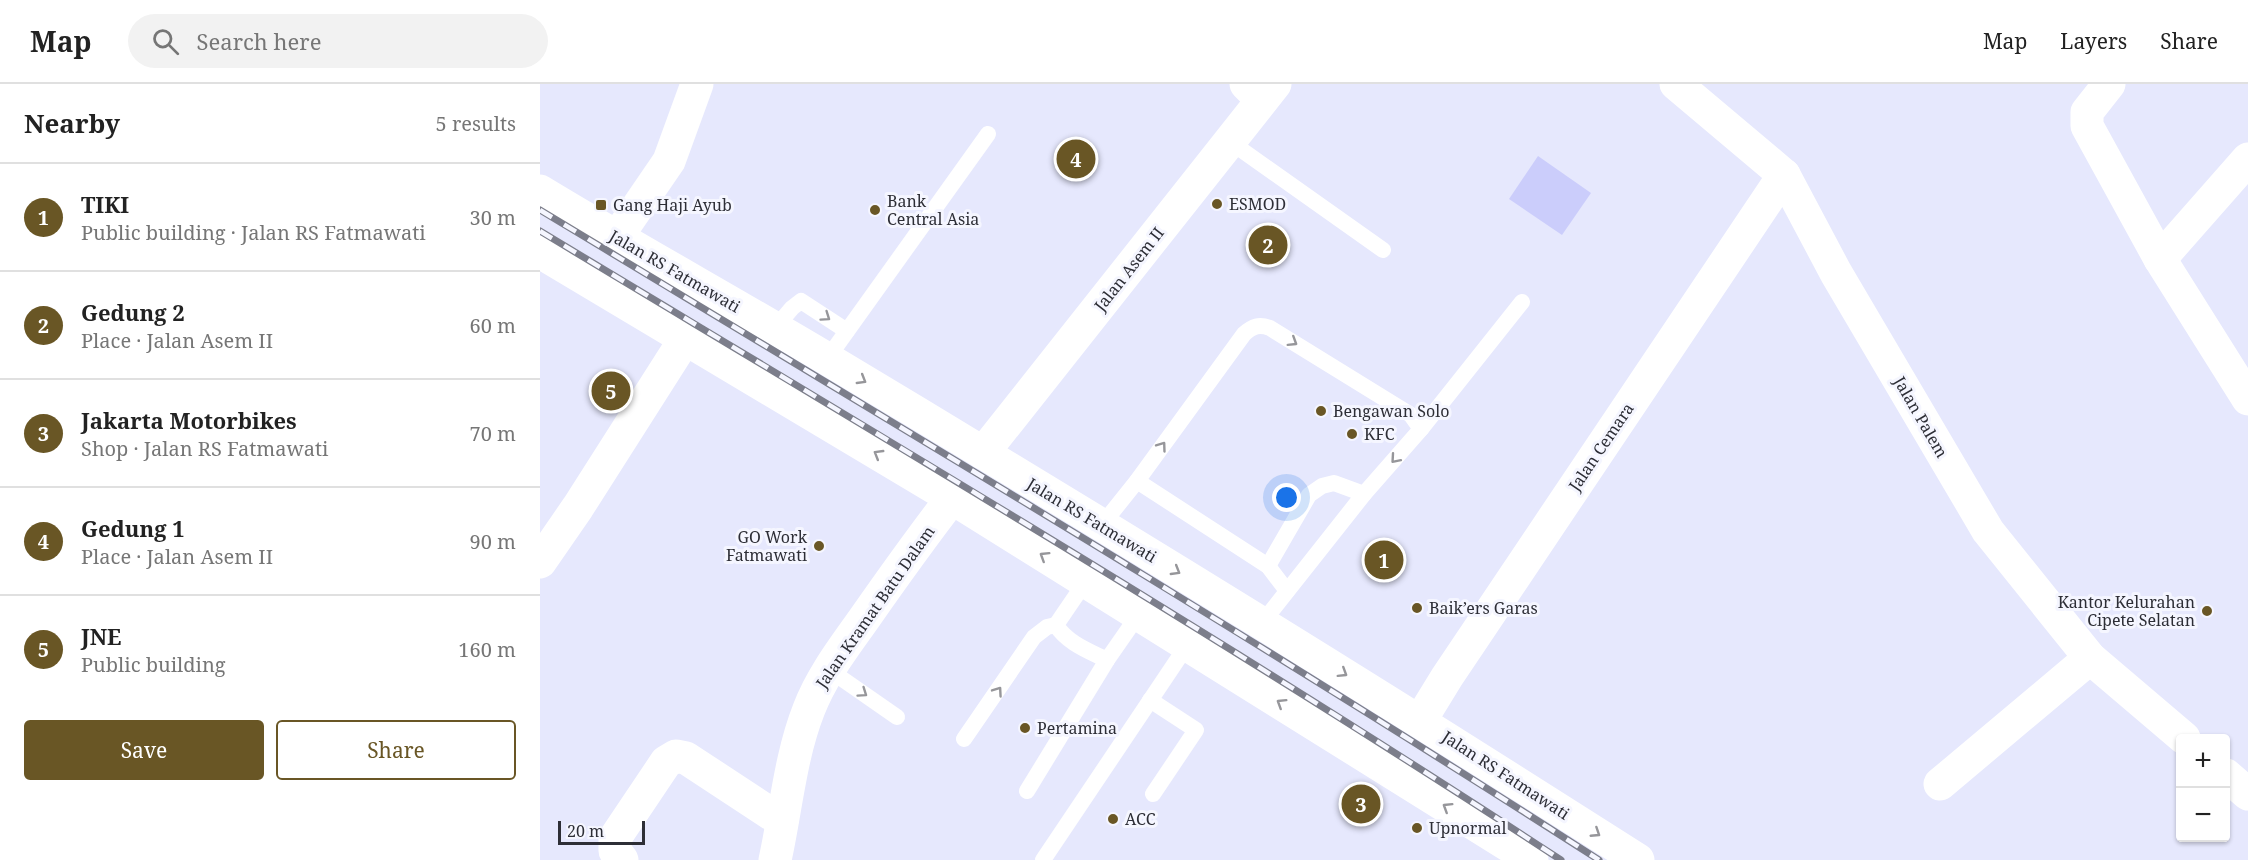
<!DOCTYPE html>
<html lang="en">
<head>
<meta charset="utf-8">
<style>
	body { margin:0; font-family:"Noto Serif",serif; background:#f2f2f2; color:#222 }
	.controls { position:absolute; right:18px; bottom:18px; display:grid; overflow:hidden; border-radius:6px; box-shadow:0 2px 4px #0004 }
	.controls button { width:54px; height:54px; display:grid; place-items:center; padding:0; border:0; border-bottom:2px solid #e0e0e0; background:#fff; color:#222; font:30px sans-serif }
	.scale { position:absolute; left:18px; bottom:15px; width:87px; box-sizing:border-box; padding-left:6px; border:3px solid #2d2e36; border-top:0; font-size:16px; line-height:21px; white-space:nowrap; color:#2d2e36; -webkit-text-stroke:4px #f5f6ff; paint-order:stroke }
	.you { position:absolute; left:747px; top:414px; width:21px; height:21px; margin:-15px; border:4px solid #fff; border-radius:50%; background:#1a73e8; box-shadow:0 0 0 9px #1a73e833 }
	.badge { display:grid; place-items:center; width:39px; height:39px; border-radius:50%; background:#695625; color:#fff; font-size:20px; font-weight:700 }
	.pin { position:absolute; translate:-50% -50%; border:3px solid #fff; box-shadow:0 2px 6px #0006 }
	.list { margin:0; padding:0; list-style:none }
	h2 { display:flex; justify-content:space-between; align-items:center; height:78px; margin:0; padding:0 24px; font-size:26px }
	h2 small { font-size:20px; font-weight:400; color:#767676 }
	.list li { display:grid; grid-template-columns:39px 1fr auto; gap:18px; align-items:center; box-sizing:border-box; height:108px; padding:0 24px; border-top:2px solid #e0e0e0 }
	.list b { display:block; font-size:22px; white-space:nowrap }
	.list p { margin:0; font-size:20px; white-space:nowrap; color:#767676 }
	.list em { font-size:20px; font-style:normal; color:#767676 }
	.actions { display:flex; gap:12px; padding:18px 24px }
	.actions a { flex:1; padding:14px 0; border:2px solid #695625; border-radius:6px; text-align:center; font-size:21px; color:#695625 }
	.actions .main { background:#695625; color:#fff }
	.icon { flex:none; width:33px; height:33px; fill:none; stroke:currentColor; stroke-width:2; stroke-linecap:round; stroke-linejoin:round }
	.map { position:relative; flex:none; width:1708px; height:776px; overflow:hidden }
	header { display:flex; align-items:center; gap:36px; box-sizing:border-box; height:84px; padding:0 30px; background:#fff; border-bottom:2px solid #e0e0e0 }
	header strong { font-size:28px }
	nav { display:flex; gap:33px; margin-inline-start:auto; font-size:21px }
	.search { width:420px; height:54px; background:#f2f2f2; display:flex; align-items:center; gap:15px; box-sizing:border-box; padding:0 21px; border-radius:33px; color:#767676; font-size:22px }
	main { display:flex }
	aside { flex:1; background:#fff }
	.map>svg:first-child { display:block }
</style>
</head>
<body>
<header>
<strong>Map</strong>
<div class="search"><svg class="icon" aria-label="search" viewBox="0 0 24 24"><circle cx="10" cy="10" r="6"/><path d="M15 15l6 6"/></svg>Search here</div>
<nav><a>Map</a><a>Layers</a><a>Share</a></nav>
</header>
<main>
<aside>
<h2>Nearby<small>5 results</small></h2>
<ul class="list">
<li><span class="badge">1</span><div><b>TIKI</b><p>Public building · Jalan RS Fatmawati</p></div><em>30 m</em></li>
<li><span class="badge">2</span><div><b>Gedung 2</b><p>Place · Jalan Asem II</p></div><em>60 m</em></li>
<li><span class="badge">3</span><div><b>Jakarta Motorbikes</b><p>Shop · Jalan RS Fatmawati</p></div><em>70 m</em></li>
<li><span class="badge">4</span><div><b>Gedung 1</b><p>Place · Jalan Asem II</p></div><em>90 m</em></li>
<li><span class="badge">5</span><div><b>JNE</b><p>Public building</p></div><em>160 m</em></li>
</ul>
<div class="actions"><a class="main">Save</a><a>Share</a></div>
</aside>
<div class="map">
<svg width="1708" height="776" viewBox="0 0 1708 776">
	<rect width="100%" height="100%" fill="#e6e8fd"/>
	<path fill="#cbcdfb" d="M998,72L1051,109L1022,151L969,115Z"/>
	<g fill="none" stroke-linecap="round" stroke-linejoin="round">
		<g stroke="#fff" stroke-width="16">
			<path d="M689,57L843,166"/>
			<path d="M235,244L252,224L261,217L307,247"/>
			<path d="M287,275L448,50"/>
			<path d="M881,345L982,218"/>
			<path d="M597,397L728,482L747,507"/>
			<path d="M561,442L597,397L704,250C713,242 719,240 730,244L871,331L881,345L824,410L722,539"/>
			<path d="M728,482L769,411L782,402L794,399L824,410"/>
			<path d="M546,497L516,541C527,559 549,567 567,576L599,530"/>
			<path d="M288,585L357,633"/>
			<path d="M610,616L656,646L613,710"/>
			<path d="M424,655L494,553L507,543L516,541"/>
			<path d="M487,707L567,576"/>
			<path d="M503,776L648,560"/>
		</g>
		<g stroke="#fff" stroke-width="33">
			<path d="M706,0L722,16"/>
			<path d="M1136,0L1244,91L1296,189L1448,447L1550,574L1644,654"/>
			<path d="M1569,0L1547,28V42L1620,175L1708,315"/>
			<path d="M77,153L129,77L157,0"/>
			<path d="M1620,175L1708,75"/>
			<path d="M0,478L38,423L145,255"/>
			<path d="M880,637L907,593L1244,91"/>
			<path d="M1686,691L1708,710"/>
			<path d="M1400,700L1550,574"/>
			<path d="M82,776L75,767V754L126,678L136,672L146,674L242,737"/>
			<path d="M235,776C246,726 250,673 269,625C282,591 305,562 326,532C354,492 382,453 412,414"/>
		</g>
		<path stroke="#fff" stroke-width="33" d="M443,369L735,0"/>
		<g stroke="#fff" stroke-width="33">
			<path d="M0,107C94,164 190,217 284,273C558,437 829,604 1098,776"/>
			<path d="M0,168L412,414L992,776"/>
		</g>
		<g stroke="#7c7e8b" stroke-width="7">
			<g id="rail">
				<path d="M0,126C355,340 711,552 1059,776"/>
				<path d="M0,147C342,353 687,557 1021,776"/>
			</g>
		</g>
		<use href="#rail" stroke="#f5f6ff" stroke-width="4.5" stroke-dasharray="14" stroke-linecap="butt"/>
	</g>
	<defs><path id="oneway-chevron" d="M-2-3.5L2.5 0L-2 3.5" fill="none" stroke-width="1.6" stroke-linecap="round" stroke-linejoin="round" transform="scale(1.5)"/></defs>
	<g stroke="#96969a">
		<use href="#oneway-chevron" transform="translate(286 233) rotate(35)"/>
		<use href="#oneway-chevron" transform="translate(753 258) rotate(32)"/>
		<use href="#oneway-chevron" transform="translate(322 296) rotate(31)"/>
		<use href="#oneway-chevron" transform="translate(622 362) rotate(-54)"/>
		<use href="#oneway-chevron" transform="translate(338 370) rotate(-149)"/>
		<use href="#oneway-chevron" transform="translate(855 375) rotate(131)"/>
		<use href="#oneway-chevron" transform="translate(504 472) rotate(-148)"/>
		<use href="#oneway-chevron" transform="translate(636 487) rotate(31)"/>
		<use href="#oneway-chevron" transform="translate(803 589) rotate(32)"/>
		<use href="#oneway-chevron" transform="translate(458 607) rotate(-55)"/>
		<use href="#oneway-chevron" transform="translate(323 609) rotate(35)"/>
		<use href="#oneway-chevron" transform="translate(741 619) rotate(-148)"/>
		<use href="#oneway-chevron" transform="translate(907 723) rotate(-148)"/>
		<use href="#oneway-chevron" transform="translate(1056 749) rotate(33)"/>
	</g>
	<g fill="#695625" stroke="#f5f6ff" stroke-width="2">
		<circle cx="677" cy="120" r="6"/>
		<rect x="55" y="115" width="12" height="12" rx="3"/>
		<circle cx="335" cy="126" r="6"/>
		<circle cx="781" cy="327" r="6"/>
		<circle cx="812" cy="350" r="6"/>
		<circle cx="279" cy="462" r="6"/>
		<circle cx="877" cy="524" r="6"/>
		<circle cx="1667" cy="527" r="6"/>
		<circle cx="485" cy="644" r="6"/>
		<circle cx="573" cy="735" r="6"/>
		<circle cx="877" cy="744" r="6"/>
	</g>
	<g text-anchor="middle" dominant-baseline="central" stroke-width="6" stroke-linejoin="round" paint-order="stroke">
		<g font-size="16" fill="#2d2e36" stroke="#f5f6ff" text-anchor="start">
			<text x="347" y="117">Bank<tspan x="347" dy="18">Central Asia</tspan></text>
			<text x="689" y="120">ESMOD</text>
			<text x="73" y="121">Gang Haji Ayub</text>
			<text x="793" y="327">Bengawan Solo</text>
			<text x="824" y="350">KFC</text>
			<text x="267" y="453" text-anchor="end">GO Work<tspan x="267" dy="18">Fatmawati</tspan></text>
			<text x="1655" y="518" text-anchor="end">Kantor Kelurahan<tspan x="1655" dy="18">Cipete Selatan</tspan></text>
			<text x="889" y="524">Baik’ers Garas</text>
			<text x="497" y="644">Pertamina</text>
			<text x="585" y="735">ACC</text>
			<text x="889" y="744">Upnormal</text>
		</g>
		<g font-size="16" fill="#2d2e36" stroke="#f5f6ff">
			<text transform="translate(589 185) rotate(-52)">Jalan Asem II</text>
			<text transform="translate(135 187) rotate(30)">Jalan RS Fatmawati</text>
			<text transform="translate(1381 333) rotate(60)">Jalan Palem</text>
			<text transform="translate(1061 363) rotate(-56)">Jalan Cemara</text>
			<text transform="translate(552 436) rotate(31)">Jalan RS Fatmawati</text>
			<text transform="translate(335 523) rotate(-55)">Jalan Kramat Batu Dalam</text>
			<text transform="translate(966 691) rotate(33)">Jalan RS Fatmawati</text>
		</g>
	</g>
</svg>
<div class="controls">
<button>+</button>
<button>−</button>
</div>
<div class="scale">20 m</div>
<div class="you"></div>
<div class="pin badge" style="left:844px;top:476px">1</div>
<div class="pin badge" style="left:728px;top:161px">2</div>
<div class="pin badge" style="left:821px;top:720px">3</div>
<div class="pin badge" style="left:536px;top:75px">4</div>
<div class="pin badge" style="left:71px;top:307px">5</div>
</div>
</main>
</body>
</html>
